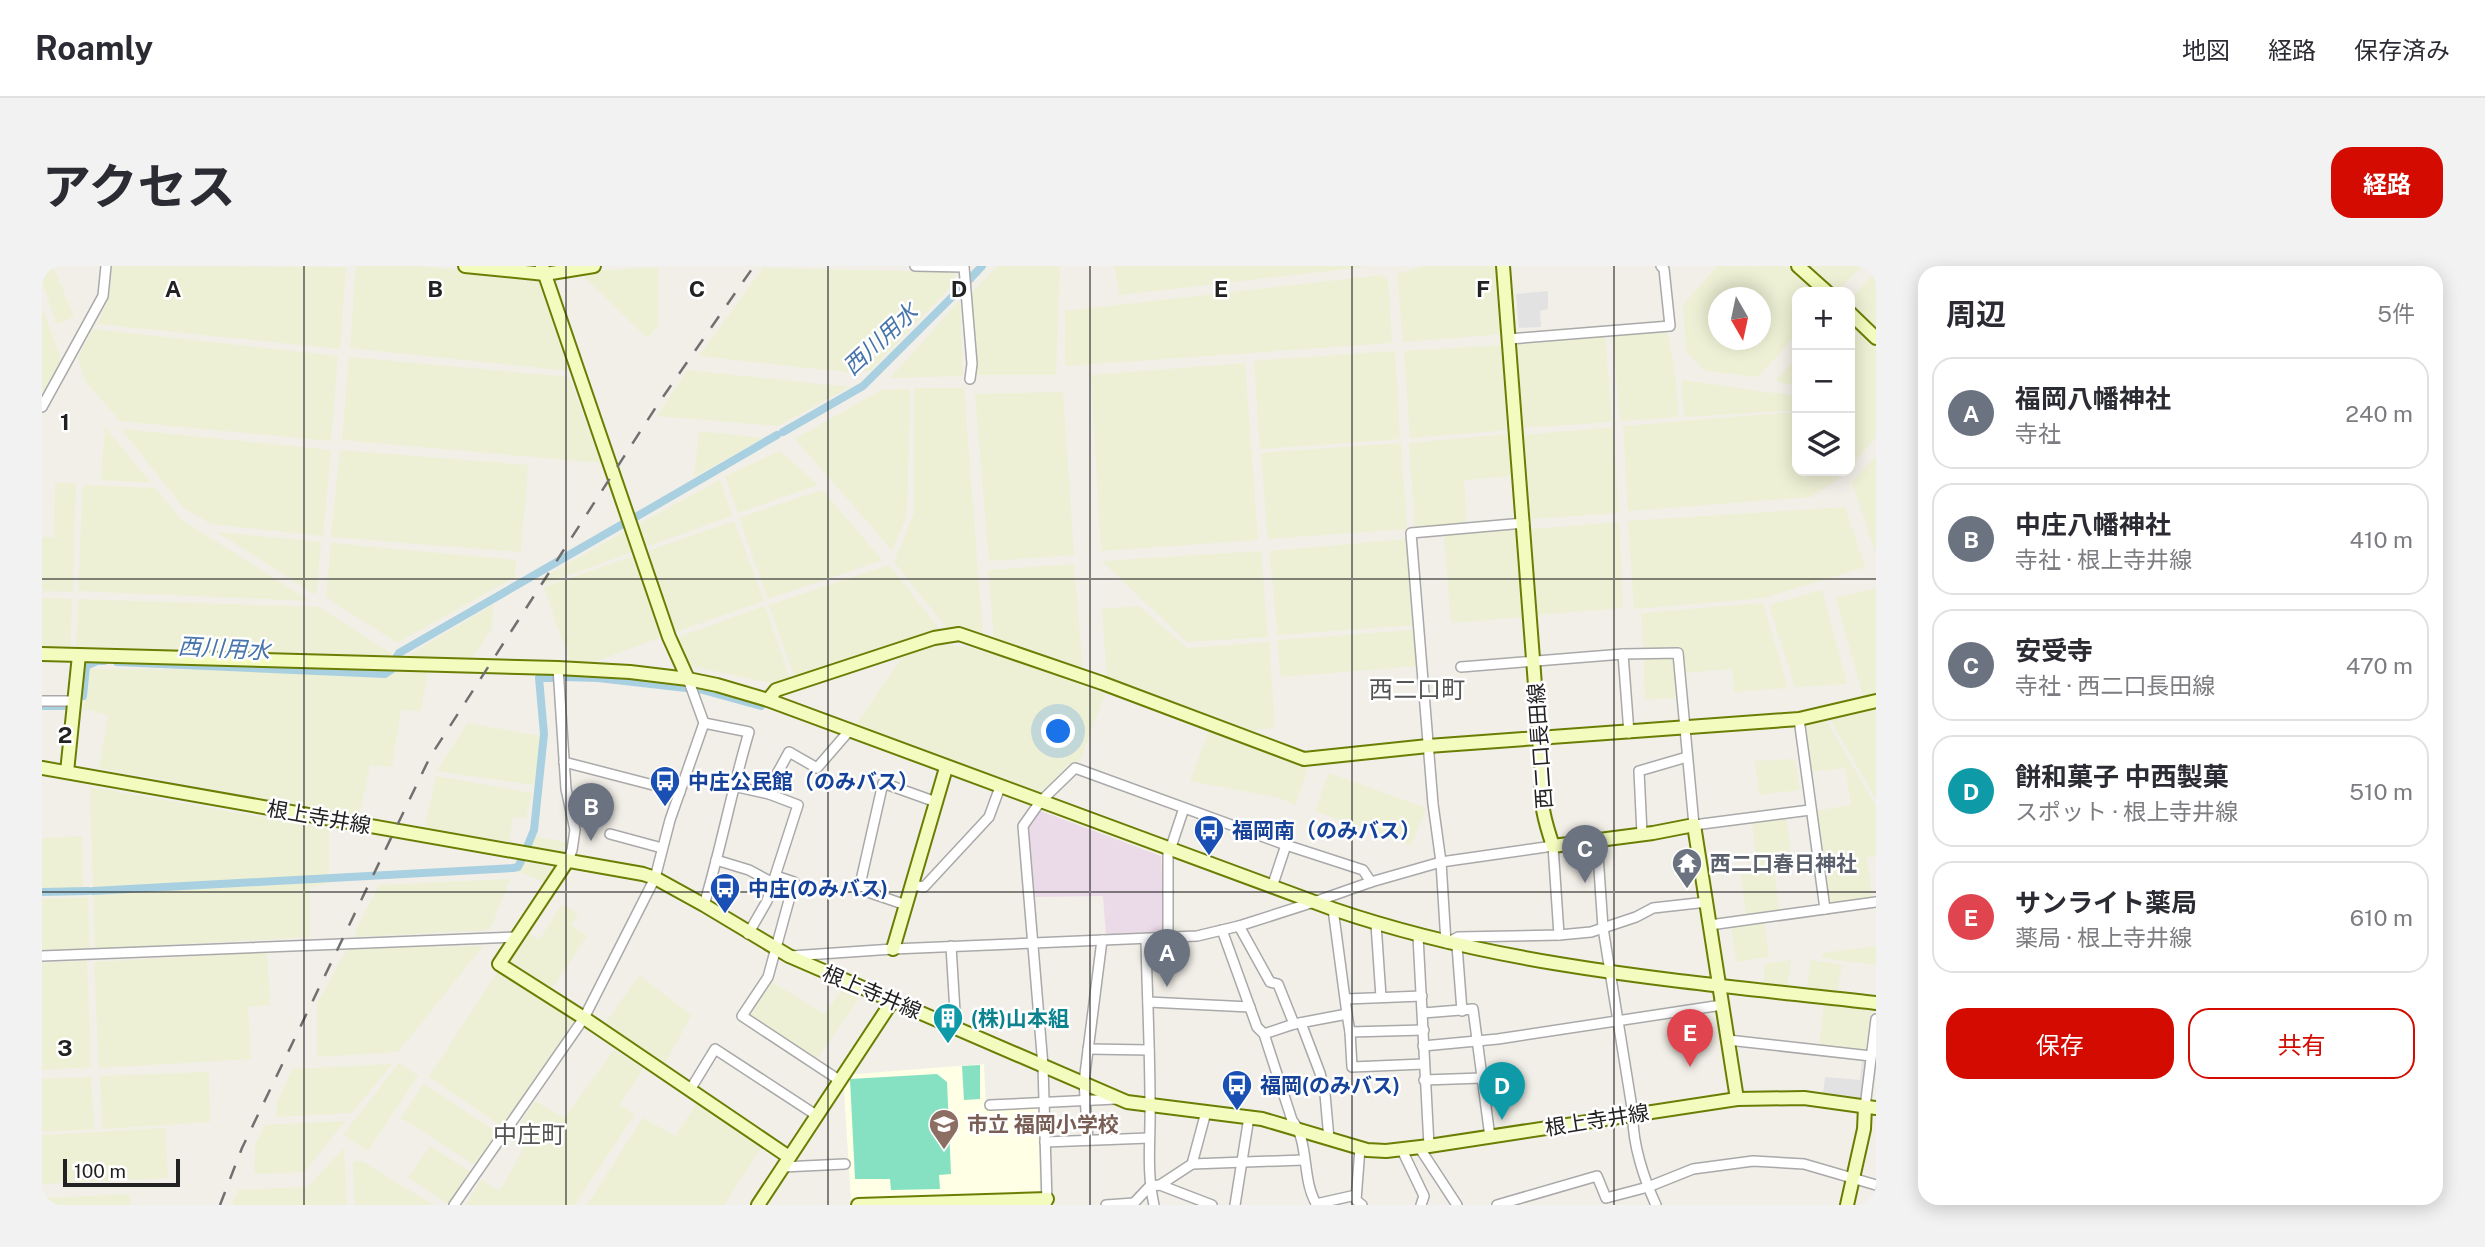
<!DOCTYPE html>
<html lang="ja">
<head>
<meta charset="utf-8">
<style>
	body { margin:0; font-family:"Public Sans","Noto Sans JP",sans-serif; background:#f2f2f3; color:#2b2b33 }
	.controls { position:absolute; right:21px; top:21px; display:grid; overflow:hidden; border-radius:14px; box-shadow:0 4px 18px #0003 }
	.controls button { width:63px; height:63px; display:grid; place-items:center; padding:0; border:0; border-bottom:2px solid #e1e1e2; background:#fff; color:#2b2b33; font:35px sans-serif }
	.compass { position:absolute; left:1666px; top:21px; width:63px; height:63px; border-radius:50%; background:#fff; box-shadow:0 4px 18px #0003; rotate:171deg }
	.scale { position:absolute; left:21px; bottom:18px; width:117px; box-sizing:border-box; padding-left:7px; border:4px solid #222; border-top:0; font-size:19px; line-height:24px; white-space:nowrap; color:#222; -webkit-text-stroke:5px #fff; paint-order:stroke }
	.you { position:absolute; left:1017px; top:466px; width:24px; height:24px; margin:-18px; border:5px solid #fff; border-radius:50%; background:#1a73e8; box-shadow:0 0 0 10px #1a73e833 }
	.badge { display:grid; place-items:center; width:46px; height:46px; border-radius:50%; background:#d30b00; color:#fff; font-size:23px; font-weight:700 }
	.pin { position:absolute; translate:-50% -58px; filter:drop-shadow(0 2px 4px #0008) }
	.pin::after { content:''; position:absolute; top:37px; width:24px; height:21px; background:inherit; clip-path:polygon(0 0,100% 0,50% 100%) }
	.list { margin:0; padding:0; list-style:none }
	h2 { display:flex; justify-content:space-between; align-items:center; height:91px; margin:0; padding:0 28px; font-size:30px }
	h2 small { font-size:23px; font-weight:400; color:#7c7c81 }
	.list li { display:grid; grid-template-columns:46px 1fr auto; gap:21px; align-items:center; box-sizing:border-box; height:112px; margin:0 14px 14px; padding:0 14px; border:2px solid #e1e1e2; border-radius:21px }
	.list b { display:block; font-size:26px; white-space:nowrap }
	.list p { margin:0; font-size:23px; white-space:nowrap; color:#7c7c81 }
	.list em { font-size:23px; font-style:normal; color:#7c7c81 }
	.actions { display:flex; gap:14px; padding:21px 28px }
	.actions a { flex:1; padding:16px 0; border:2px solid #d30b00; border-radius:21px; text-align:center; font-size:24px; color:#d30b00 }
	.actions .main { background:#d30b00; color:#fff }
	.icon { flex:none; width:38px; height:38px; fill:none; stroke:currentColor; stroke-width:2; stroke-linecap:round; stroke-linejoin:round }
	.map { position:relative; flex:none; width:1834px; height:939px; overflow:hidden; border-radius:21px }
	header { display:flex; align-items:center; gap:42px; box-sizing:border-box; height:98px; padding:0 35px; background:#fff; border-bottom:2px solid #e1e1e2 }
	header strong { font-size:33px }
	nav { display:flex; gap:38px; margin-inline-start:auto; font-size:24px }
	.intro { display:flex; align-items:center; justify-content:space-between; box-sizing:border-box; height:168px; padding:0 42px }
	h1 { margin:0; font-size:49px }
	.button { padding:18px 32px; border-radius:21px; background:#d30b00; color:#fff; font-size:24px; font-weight:700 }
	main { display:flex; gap:42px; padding:0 42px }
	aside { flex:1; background:#fff; border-radius:21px; box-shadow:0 4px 18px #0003 }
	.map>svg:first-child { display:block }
</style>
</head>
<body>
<header>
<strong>Roamly</strong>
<nav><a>地図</a><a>経路</a><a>保存済み</a></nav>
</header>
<div class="intro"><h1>アクセス</h1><a class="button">経路</a></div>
<main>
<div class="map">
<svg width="1834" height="939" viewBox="0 0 1834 939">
	<rect width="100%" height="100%" fill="#f2efe8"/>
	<path fill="#ebdae7" d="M996,544L1119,590L1122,666L1064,669L1061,630L991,631L984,562Z"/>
	<path fill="#feffe4" d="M942,798L944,841L996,840L998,928L809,935L801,809Z"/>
	<g fill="#edf0d4" fill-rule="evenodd">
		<path d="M0,0H11L32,51L15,58L0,16Z"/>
		<path d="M70,0L304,1L298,83L55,58L67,30Z"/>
		<path d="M314,0H375L499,12L529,105L308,82Z"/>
		<path d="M956,0H1018L1014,109H932L928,28Z"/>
		<path d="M1073,0H1321L1322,1L1077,29Z"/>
		<path d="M1381,0H1456L1461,68L1361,76L1355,8Z"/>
		<path d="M1675,0H1746L1775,26H1755V68L1716,111L1664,105L1644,86L1641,39ZM1676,32H1718V74H1676Z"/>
		<path d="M1768,0H1820L1796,25Z"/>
		<path d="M616,1L617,59L605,72L537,6Z"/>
		<path d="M721,2L913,6L912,18L829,104L812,107L657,90Z"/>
		<path d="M1834,5V63L1808,39V34Z"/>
		<path d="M1339,9L1346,14L1350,77L1023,100V45Z"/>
		<path d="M918,34L921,110L848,112Z"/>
		<path d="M0,41L19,93L0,128Z"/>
		<path d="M1808,56L1834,81V171L1808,200Z"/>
		<path d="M50,63L296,90L289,175L78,155L43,115L36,92Z"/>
		<path d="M1625,64L1634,114L1636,151L1578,155L1571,70Z"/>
		<path d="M1563,70L1570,156L1480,162L1474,78Z"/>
		<path d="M1461,79L1467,164L1368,172L1362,85Z"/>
		<path d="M1353,85L1358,173L1218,183L1212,95Z"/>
		<path d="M307,91L527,111L559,197L300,174Z"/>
		<path d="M1755,91V120L1733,115Z"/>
		<path d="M1203,97L1216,274L1059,285L1049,109Z"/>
		<path d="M645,104L808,121L736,160L615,150Z"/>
		<path d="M1640,114L1755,130V144L1642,151Z"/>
		<path d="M872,122H922L941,371L905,362L852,296L872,247Z"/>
		<path d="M868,123L865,250L850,284L753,173L839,124Z"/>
		<path d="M1021,126L1032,289L947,295L933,128Z"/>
		<path d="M1755,146V205H1794L1797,212L1769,231L1586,245L1581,160Z"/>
		<path d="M63,161L109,217L59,214Z"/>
		<path d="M1571,161L1577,247L1487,253L1481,169Z"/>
		<path d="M79,163L289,184L281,270L169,258L142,242Z"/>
		<path d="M657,165L722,172L652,211Z"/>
		<path d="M1469,168L1471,210L1422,214L1425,258L1373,262L1367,177Z"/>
		<path d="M1359,177L1365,263L1226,273L1219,187Z"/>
		<path d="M298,184L486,199L479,286L289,271Z"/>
		<path d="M738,185L776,219L696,247L683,210Z"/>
		<path d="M1834,190V288L1810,216Z"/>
		<path d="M678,214L690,250L603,281L595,259Z"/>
		<path d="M13,217H34L31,326L0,325V271H12Z"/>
		<path d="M41,219L113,222L140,254L268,335L36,325Z"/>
		<path d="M780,224L840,294L726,333L697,252Z"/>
		<path d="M1803,241L1823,301L1722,332L1592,343L1586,255Z"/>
		<path d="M692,255L722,335L631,367L603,286Z"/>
		<path d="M1577,256L1581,342L1494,349L1487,263Z"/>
		<path d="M1478,262L1483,351L1409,357L1402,269Z"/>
		<path d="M586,264L593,285L502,318L500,312Z"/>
		<path d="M175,266L279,276L274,329Z"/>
		<path d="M1364,273L1373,359L1236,369L1227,285Z"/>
		<path d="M289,277L474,294L473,311L355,377L284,331Z"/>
		<path d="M1219,285L1226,371L1145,376L1060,295Z"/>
		<path d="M594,289L622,370L541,400L529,399L502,321Z"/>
		<path d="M1032,298L1041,405L952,374L946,304Z"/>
		<path d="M847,299L899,365L754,415L727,339Z"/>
		<path d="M1834,322V430L1822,433L1794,332Z"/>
		<path d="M1780,324L1805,418L1753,421L1727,339Z"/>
		<path d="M0,332L30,333L28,384L0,383Z"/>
		<path d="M36,333L277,341L349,387L346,393L34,384Z"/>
		<path d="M1721,337L1746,422L1692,426L1690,403L1641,407L1637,380L1602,384L1599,347Z"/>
		<path d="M451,339L450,362L430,393L362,392Z"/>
		<path d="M723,340L749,416L733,418L645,399L634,372Z"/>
		<path d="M1097,340L1145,382L1227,376L1233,462L1203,465L1065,414L1060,343Z"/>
		<path d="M1372,364L1376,400L1239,411L1235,374Z"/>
		<path d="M898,378L947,384L1063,428L1038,495L1027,498L996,530L812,461L863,387Z"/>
		<path d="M1627,391L1632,396L1634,432L1603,434L1602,394Z"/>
		<path d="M47,403L386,406L379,445L359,444L350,501L328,499L317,551L57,502L66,449L42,443Z"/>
		<path d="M1834,442V533L1788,453Z"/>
		<path d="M1784,454L1834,540V590L1825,591L1830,632L1785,638L1772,545L1809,539L1803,502L1767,506L1761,458Z"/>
		<path d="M425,457L499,470L492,519L395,505Z"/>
		<path d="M1167,465L1267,499L1253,539L1238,532L1148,515Z"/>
		<path d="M1753,493L1758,524L1717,529L1713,495Z"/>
		<path d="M1287,507L1384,542L1369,580L1273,545Z"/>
		<path d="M394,510L490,527L484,552L471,551L467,576L383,562Z"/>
		<path d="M48,521L287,563V617L268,621V671L53,683Z"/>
		<path d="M1744,551L1750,598L1716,602L1710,557Z"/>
		<path d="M40,570L41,622L0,623V572Z"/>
		<path d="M491,570L527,577L522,587L487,580Z"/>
		<path d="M482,596L514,602L505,617L477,606Z"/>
		<path d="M1732,604L1737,644L1704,648L1699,608Z"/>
		<path d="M468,613L448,664L313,671L314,664L337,619Z"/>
		<path d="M46,631L48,683L0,686V633Z"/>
		<path d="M520,638L536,647L529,659L545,670L507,727L463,697L483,665L497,674Z"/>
		<path d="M1722,656L1727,691L1694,696L1689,660Z"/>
		<path d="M441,680L356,786L275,791V737L306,682Z"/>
		<path d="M1834,680V699L1780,692L1781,687Z"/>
		<path d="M225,686L228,739L206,741L209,793L57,802L52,696Z"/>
		<path d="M1749,694L1745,723L1721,720L1723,698Z"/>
		<path d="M1769,694L1800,699L1794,730L1764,726Z"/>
		<path d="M45,695L49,801L0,804V697Z"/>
		<path d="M456,705L532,755L462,862L387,811Z"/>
		<path d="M597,709L649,749L622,800L561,761Z"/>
		<path d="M728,715L783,748L800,723L818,731L775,793L706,748Z"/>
		<path d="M1782,739L1830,745L1823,785L1777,780Z"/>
		<path d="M572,784L601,803L578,839L593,848L533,939H424L439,914L458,925L482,882L468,872L493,835L522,852Z"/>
		<path d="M357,797L376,810L326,885L301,869Z"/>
		<path d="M350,798L310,847L234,851L235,837L250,803Z"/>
		<path d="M167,806L168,856L60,863L58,810Z"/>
		<path d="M49,811L52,863L0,866V813Z"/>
		<path d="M382,818L458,868L435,900L359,852Z"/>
		<path d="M656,836L720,881L682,939H545L601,852L633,870Z"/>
		<path d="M303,855L262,906L212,908L213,880L222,859Z"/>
		<path d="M123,862L126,912L0,918V869Z"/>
		<path d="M388,880L432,908L408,939L366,911Z"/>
		<path d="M302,882L305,939H190L196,924L266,921Z"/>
		<path d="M320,895L391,939H313L311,896Z"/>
		<path d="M88,928V939H0V932Z"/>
	</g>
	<g fill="#86e1c3">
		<path d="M938,799V833L922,834L920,800Z"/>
		<path d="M895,808L905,816L909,908L897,909L898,923L849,924L848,913H813L808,813Z"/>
	</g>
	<g fill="#e2e2e2">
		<path d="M1506,25V43L1498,45L1499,61L1477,62L1474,28Z"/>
		<path d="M1820,794H1826L1822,833L1781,828L1783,811L1818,814Z"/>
	</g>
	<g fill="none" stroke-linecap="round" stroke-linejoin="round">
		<g stroke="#a9d0e0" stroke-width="8">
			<path d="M927,14L940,0"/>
			<path d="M741,166L821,120L918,23"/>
			<path d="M592,252L735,169"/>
			<path d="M354,392L357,387L586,255"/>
			<path d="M75,396L343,408L349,404"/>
			<path d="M522,411L556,412L644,422"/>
			<path d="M657,423L719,440"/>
			<path d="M41,430L44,400L55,395H62"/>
			<path d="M0,440H21"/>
			<path d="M485,581L492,564L502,468L497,412H513"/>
			<path d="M51,625L471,602L476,601L479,595"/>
			<path d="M0,626L46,625"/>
		</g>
		<g stroke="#a9a9a9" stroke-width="12">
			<g id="street">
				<path d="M873,0L922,1L930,98L928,113"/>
				<path d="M1467,73L1628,60L1622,3L1619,0"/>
				<path d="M0,141L61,30L64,0"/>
				<path d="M1482,257L1369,267L1391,538L1399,596L1404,677L1416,671L1517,669L1549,666L1594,651L1611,642L1665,636"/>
				<path d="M1581,388L1587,467"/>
				<path d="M1419,401L1581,388L1636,387L1652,559L1768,544"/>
				<path d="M516,402L524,523L533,564L530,584L526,594"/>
				<path d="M0,435H33"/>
				<path d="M1757,453L1783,643"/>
				<path d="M522,496L638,526"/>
				<path d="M691,520L727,528L756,539L725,635L706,668"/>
				<path d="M727,528L730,517L747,486L775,502L807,465"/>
				<path d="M568,568L620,582"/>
				<path d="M1600,568L1597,505L1645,491"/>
				<path d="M1555,574L1561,662L1591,848C1590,877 1602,913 1614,939"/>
				<path d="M674,594L707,604L731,617"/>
				<path d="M734,610L752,616L726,711L700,750L797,814"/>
				<path d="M870,619L882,621L947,551L958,521"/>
				<path d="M1230,621L1244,579"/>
				<path d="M662,639C679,582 690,523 707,466L662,457"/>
				<path d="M864,639L817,623L841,517L894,536"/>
				<path d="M1291,643L1305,748"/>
				<path d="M1334,658L1339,731"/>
				<path d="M1668,659L1834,636"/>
				<path d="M1197,660L1228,716L1236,718L1252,758"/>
				<path d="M1180,664L1215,761L1222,768L1250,854C1268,876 1259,914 1275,939"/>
				<path d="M1376,670L1387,880"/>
				<path d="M1126,671V582L1130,578L1142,542"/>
				<path d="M1104,673C1105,727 1108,782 1108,836C1109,871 1104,904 1112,939"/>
				<path d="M909,680L914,762"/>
				<path d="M1415,680L1420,745"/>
				<path d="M0,690L474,671"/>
				<path d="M749,690L851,683L1155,670L1197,660L1272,636L1329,616L1399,596L1511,580L1517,669"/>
				<path d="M1304,733L1380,730"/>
				<path d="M1106,736L1208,741"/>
				<path d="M1381,747L1431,743L1448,871"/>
				<path d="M1259,757L1278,807L1283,828L1287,873"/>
				<path d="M1308,766L1310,801L1382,798"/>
				<path d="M1222,768L1252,758L1305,748L1308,766L1382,764"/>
				<path d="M1686,774L1829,790"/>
				<path d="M1381,780L1456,773L1680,739"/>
				<path d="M1046,783L1107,784"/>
				<path d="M1382,814L1440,812"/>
				<path d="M648,824L673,783L774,849"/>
				<path d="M948,839L1074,833"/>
				<path d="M1823,841L1834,753"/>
				<path d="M1046,874L1042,816L1060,674"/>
				<path d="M1003,876L1107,872"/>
				<path d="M1377,881L1415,939"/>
				<path d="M1318,882L1314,934L1320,939"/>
				<path d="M1360,884L1382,930L1379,939"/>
				<path d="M1150,898L1164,846"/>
				<path d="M741,901L803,898"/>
				<path d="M1118,919L1150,898L1261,894"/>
				<path d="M1005,936L1001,800L981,560L998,536L1033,502L1244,579L1321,604L1329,616"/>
				<path d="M1274,938L1314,929"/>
				<path d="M412,939L542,752L613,612L628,554L662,457L646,413"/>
				<path d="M1064,939L1092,937"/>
				<path d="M1090,939L1108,920L1118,919L1170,939"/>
				<path d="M1193,939L1207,851"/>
				<path d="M1455,939L1555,910L1564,932L1606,921L1651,903L1711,895L1762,898L1834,919"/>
			</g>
		</g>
		<g stroke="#6a7e03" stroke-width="16">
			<g id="secondary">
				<path d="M423,0L503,8L552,0"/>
				<path d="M500,0L627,371L646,413"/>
				<path d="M1461,0L1500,511C1497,535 1503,556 1511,580L1611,567L1652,559L1695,833"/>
				<path d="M1756,0L1785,26"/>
				<path d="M1808,47L1834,72"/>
				<path d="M0,388L516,402L588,406L646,413L675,419L726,434L1291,643C1466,703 1651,716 1834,737"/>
				<path d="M726,434L734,424L892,372L917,368L1060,417L1262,493L1386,480L1757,453L1834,435"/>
				<path d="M0,502L601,608L613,612L662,639L747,690L1085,836L1220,853L1325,884L1344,885L1387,880L1695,833L1762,832L1834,842"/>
				<path d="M25,506L37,389"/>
				<path d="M526,594L457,698L542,752L747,891"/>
				<path d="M851,683L904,502"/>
				<path d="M716,939L851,734"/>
				<path d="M816,939L1005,933"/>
				<path d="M1805,939L1822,863L1823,841"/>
			</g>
		</g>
		<use href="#street" stroke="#fff" stroke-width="9"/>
		<use href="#secondary" stroke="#f4fbbe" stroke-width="12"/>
		<path stroke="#707070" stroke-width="2.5" stroke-dasharray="14 14" stroke-linecap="butt" d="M178,939L200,882L388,491L614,141L712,0"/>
	</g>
	<path fill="none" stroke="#222" stroke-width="2" stroke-opacity="0.55" d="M262,0V939M524,0V939M786,0V939M1048,0V939M1310,0V939M1572,0V939M0,313H1834M0,626H1834"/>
	<defs>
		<g id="bus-pin" transform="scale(1.575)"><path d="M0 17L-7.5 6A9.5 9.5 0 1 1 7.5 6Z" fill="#1a4fb4" stroke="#fff"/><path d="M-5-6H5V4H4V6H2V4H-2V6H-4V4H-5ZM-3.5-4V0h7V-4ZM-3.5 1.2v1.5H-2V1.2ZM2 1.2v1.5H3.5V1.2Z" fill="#fff"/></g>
		<g id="temple-pin" transform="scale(1.575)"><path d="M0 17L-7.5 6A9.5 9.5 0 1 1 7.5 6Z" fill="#6b7280" stroke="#fff"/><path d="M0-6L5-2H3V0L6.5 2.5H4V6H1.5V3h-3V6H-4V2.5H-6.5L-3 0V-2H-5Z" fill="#fff"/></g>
		<g id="building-pin" transform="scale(1.575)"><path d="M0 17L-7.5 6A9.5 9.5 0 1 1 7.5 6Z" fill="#0f9aa8" stroke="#fff"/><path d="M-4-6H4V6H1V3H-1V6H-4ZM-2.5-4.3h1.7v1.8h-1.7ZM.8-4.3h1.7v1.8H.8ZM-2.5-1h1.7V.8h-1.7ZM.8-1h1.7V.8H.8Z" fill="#fff"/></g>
		<g id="school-pin" transform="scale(1.575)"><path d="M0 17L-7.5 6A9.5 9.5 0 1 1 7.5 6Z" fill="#8d6e63" stroke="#fff"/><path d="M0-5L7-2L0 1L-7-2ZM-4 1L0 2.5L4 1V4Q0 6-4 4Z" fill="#fff"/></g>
	</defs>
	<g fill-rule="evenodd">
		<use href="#bus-pin" x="623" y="515"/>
		<use href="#bus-pin" x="1167" y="564"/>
		<use href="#temple-pin" x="1645" y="597"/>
		<use href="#bus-pin" x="683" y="622"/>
		<use href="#building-pin" x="906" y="752"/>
		<use href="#bus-pin" x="1195" y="819"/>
		<use href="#school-pin" x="902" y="858"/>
	</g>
	<g text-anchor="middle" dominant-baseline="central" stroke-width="5" stroke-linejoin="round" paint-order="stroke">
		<g font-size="21" fill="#222" stroke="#fff">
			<text transform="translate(1498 480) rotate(-94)">西二口長田線</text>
			<text transform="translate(277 551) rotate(10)">根上寺井線</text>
			<text transform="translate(830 726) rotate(23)">根上寺井線</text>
			<text transform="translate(1555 854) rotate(-9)">根上寺井線</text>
		</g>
		<g font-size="21" font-weight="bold" fill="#164399" stroke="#fff" text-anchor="start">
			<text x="646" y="515">中庄公民館（のみバス）</text>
			<text x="1190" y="564">福岡南（のみバス）</text>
			<text x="706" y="622">中庄(のみバス)</text>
			<text x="1218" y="819">福岡(のみバス)</text>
		</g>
		<g font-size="21" font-weight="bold" fill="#5b616d" stroke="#fff" text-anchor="start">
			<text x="1668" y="597">西二口春日神社</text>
		</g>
		<g font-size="21" font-weight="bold" fill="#0d838f" stroke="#fff" text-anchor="start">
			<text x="929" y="752">(株)山本組</text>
		</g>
		<g font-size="21" font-weight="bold" fill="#785e54" stroke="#fff" text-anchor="start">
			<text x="925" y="858">市立 福岡小学校</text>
		</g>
		<g font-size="23" font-style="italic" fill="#4875ac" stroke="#fff">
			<text transform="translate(838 73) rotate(-43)">西川用水</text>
			<text transform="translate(182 382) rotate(3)">西川用水</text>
		</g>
		<g font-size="24" fill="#555" stroke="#fff">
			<text x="1375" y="423">西二口町</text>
			<text x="487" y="868">中庄町</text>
		</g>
	</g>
	<g font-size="23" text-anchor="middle" font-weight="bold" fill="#222" stroke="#fff" stroke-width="5" stroke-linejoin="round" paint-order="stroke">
		<text x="131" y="31">A</text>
		<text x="393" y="31">B</text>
		<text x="655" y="31">C</text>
		<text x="917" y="31">D</text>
		<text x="1179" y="31">E</text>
		<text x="1441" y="31">F</text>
		<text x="23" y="164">1</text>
		<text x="23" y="477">2</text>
		<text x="23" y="790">3</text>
	</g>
</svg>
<div class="controls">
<button>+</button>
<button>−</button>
<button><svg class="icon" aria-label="layers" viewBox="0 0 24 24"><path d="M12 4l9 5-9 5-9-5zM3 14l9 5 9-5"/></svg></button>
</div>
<svg class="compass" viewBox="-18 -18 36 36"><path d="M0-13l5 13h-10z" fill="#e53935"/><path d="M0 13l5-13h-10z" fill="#7c7c81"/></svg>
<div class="scale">100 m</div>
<div class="you"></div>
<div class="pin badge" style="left:1125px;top:721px;background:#6b7280">A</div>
<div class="pin badge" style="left:549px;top:575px;background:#6b7280">B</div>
<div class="pin badge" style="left:1543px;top:617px;background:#6b7280">C</div>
<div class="pin badge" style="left:1460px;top:854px;background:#0f9aa8">D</div>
<div class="pin badge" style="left:1648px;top:801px;background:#e0444e">E</div>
</div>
<aside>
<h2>周辺<small>5件</small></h2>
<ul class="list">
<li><span class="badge" style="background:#6b7280">A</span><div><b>福岡八幡神社</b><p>寺社</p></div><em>240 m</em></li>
<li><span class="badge" style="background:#6b7280">B</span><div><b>中庄八幡神社</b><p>寺社 · 根上寺井線</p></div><em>410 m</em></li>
<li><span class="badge" style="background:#6b7280">C</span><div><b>安受寺</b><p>寺社 · 西二口長田線</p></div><em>470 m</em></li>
<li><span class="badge" style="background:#0f9aa8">D</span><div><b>餅和菓子 中西製菓</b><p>スポット · 根上寺井線</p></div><em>510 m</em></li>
<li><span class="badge" style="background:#e0444e">E</span><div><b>サンライト薬局</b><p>薬局 · 根上寺井線</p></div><em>610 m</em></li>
</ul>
<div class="actions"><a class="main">保存</a><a>共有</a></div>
</aside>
</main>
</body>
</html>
